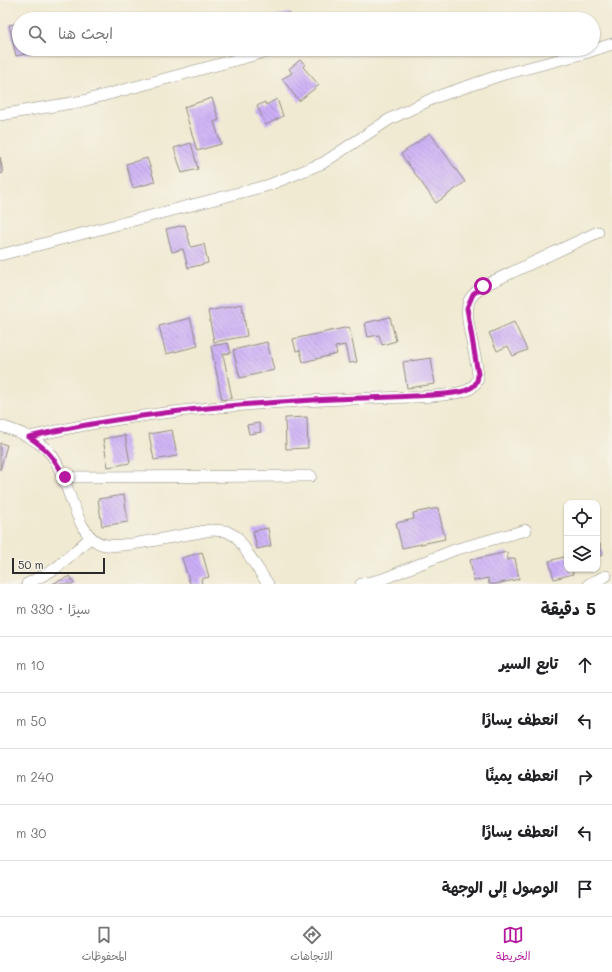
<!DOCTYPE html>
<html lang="ar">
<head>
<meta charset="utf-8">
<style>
	body { margin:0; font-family:Mali,"Playpen Sans Arabic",sans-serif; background:#f2f2f2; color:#202124; direction:rtl }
	.controls { position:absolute; right:12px; bottom:12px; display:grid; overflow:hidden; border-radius:8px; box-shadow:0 1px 3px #0004 }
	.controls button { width:36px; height:36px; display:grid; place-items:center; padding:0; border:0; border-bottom:1px solid #e0e0e0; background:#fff; color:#202124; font:20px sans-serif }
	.scale { position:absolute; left:12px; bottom:10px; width:93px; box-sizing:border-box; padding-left:4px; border:2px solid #2b2b2b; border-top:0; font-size:11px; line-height:14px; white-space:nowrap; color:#2b2b2b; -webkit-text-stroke:3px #f7f3e8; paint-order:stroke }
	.stop { position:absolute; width:12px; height:12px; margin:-9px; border:3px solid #b5179e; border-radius:50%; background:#fff }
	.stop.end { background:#b5179e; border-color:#fff; box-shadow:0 1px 4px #0008 }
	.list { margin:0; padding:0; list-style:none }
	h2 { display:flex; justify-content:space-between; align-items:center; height:52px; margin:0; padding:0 16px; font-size:17px }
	h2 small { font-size:13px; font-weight:400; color:#757577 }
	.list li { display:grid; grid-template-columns:26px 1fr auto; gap:12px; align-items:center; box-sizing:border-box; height:56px; padding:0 16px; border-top:1px solid #e0e0e0 }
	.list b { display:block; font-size:15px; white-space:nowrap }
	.list em { font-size:13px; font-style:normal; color:#757577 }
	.icon { flex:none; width:22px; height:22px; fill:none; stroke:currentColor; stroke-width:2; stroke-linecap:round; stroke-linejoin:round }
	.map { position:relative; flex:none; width:612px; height:584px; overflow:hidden; direction:ltr }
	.search { position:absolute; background:#fff; box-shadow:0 1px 3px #0004; left:12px; right:12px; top:12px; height:44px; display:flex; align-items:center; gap:10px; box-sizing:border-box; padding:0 14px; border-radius:22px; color:#757577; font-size:15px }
	.sheet { height:332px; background:#fff }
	nav { display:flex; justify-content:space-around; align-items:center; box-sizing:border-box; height:56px; border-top:1px solid #e0e0e0; background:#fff; font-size:11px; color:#757577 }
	nav a { display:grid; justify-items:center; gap:2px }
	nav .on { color:#b5179e }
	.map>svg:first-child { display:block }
</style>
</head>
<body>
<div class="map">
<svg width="612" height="584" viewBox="0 0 612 584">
	<defs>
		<pattern id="building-back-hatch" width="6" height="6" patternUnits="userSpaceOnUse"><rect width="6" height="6" fill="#ccaff8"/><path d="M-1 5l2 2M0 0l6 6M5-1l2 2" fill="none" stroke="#a68fc9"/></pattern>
	</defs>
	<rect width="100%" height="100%" fill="#f7f3e8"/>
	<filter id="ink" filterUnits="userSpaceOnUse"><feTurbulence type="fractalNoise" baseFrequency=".025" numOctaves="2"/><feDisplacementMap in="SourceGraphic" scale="8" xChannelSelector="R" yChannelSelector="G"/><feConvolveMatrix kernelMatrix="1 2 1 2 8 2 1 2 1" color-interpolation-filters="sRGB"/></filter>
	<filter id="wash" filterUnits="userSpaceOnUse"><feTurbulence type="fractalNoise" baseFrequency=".012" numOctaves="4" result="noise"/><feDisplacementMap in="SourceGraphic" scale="16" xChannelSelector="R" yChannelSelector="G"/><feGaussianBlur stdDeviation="0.9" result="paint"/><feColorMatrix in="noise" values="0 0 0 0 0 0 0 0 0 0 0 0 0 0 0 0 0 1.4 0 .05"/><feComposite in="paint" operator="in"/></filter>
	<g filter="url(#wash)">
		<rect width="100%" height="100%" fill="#f0ead2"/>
		<g id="blocks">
			<g fill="url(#building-back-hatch)">
				<path d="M290,13L291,19H268V18Z"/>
				<path d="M19,23V49L46,50L16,56L9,25Z"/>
				<path d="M300,60L305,64L303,67L319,85L299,101L282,79L292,73L289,69Z"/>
				<path d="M212,98L219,120L214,122L221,144L197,151L184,107Z"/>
				<path d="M277,99L283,116L266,125L257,106L265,102L266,105Z"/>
				<path d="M430,133L465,182L436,203L401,154Z"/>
				<path d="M191,143L198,169L182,173L174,148Z"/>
				<path d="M0,157L3,173L0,174Z"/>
				<path d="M147,158L155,182L133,188L126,164Z"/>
				<path d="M185,225L191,247L204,244L208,263L188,268L183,249L172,252L166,229Z"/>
				<path d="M242,304L247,336L214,342L208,311Z"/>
				<path d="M390,317L396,341L382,345L379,335L368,337L365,323Z"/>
				<path d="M190,318L198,346L166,354L159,326Z"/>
				<path d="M514,322L527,350L513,356L508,346L497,351L489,333Z"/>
				<path d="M349,327L357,362L349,363L345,345L335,347L337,354L303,362L300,350L296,351L293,339Z"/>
				<path d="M267,342L274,370L240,378L233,350Z"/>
				<path d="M228,343L231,353L223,354L232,398L222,400L211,346Z"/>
				<path d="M431,358L435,384L407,388L403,362Z"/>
				<path d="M307,417L308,448L286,449L285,418Z"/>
				<path d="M259,423L261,432L249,434L247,425Z"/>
				<path d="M172,430L177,456L154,460L149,434Z"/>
				<path d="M125,435L130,463L108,467L103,439Z"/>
				<path d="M0,443L7,445L0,470Z"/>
				<path d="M124,495L128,522L102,526L98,499Z"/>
				<path d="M438,508L445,539L402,548L396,523L414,519L413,513Z"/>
				<path d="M268,528L271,546L257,549L253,531Z"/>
				<path d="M597,544H600L603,555L597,557Z"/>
				<path d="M202,552L209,577L201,579L202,584H190L182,558Z"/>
				<path d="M507,552L508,560L515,558L519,579L496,584H489L488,578L474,581L470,560Z"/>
				<path d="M567,556V569H571L573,574L554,579L549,561Z"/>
				<path d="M70,576L74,584H52Z"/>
			</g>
		</g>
	</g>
	<g filter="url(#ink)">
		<use href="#blocks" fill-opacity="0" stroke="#8e8a7e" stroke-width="1"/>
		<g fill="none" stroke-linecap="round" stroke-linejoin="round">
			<g stroke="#8e8a7e" stroke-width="12">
				<g id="street">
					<path d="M0,115L83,101L276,49"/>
					<path d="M0,255L269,185L323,163L390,119L436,97L501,75L585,53L612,44"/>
					<path d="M0,426C18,431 37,439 50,453C70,476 74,541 106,545C121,547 137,543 151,541C171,537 191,534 211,530L226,531L237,537L268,584"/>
					<path d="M29,437C142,410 258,402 374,398C398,397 448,398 468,390C473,387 476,384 478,379C479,359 461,315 470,299C473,294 478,290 483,286L598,232"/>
					<path d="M65,477L311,476"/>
					<path d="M27,584L55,569L90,538"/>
					<path d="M361,584L383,579L454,550L526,530"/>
					<path d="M589,584L606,576"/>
				</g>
			</g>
			<use href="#street" stroke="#fff" stroke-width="11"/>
		</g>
	</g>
	<g fill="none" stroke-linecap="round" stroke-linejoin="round" filter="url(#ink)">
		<path stroke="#b5179e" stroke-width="5" d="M65,477C54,458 47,449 29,437C122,415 218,405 313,400C346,398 380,398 413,396C429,395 448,395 464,391C473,388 478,384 478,374L467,308L473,294L483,286"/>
	</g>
</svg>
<div class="controls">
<button><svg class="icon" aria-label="locate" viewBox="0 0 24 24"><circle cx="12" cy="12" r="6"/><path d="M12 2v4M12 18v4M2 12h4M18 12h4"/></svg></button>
<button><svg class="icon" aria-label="layers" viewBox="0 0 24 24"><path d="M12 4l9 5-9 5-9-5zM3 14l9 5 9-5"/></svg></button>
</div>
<div class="scale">50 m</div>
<div class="stop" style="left:483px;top:286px"></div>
<div class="stop end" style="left:65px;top:477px"></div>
<div class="search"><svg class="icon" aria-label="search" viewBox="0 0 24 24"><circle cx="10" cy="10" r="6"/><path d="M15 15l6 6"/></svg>ابحث هنا</div>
</div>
<section class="sheet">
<h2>5 دقيقة<small>سيرًا · 330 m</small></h2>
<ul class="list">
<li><svg class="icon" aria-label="ahead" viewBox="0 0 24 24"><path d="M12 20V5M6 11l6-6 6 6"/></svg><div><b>تابع السير</b></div><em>10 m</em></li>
<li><svg class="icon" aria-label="left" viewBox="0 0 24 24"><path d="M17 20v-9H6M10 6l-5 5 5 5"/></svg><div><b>انعطف يسارًا</b></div><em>50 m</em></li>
<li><svg class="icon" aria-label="right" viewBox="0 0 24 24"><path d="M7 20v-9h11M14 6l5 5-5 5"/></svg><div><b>انعطف يمينًا</b></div><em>240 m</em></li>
<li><svg class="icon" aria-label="left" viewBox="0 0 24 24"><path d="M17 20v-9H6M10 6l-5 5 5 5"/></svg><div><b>انعطف يسارًا</b></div><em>30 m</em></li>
<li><svg class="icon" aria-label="arrive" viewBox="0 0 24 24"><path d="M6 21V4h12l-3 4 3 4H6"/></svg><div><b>الوصول إلى الوجهة</b></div></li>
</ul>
</section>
<nav>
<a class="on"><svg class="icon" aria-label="map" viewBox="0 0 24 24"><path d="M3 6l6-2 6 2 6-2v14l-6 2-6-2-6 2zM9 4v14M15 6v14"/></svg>الخريطة</a>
<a><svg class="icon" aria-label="directions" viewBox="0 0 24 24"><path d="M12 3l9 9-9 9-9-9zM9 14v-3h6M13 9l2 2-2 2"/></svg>الاتجاهات</a>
<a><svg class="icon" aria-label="saved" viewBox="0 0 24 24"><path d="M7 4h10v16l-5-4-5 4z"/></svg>المحفوظات</a>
</nav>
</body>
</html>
